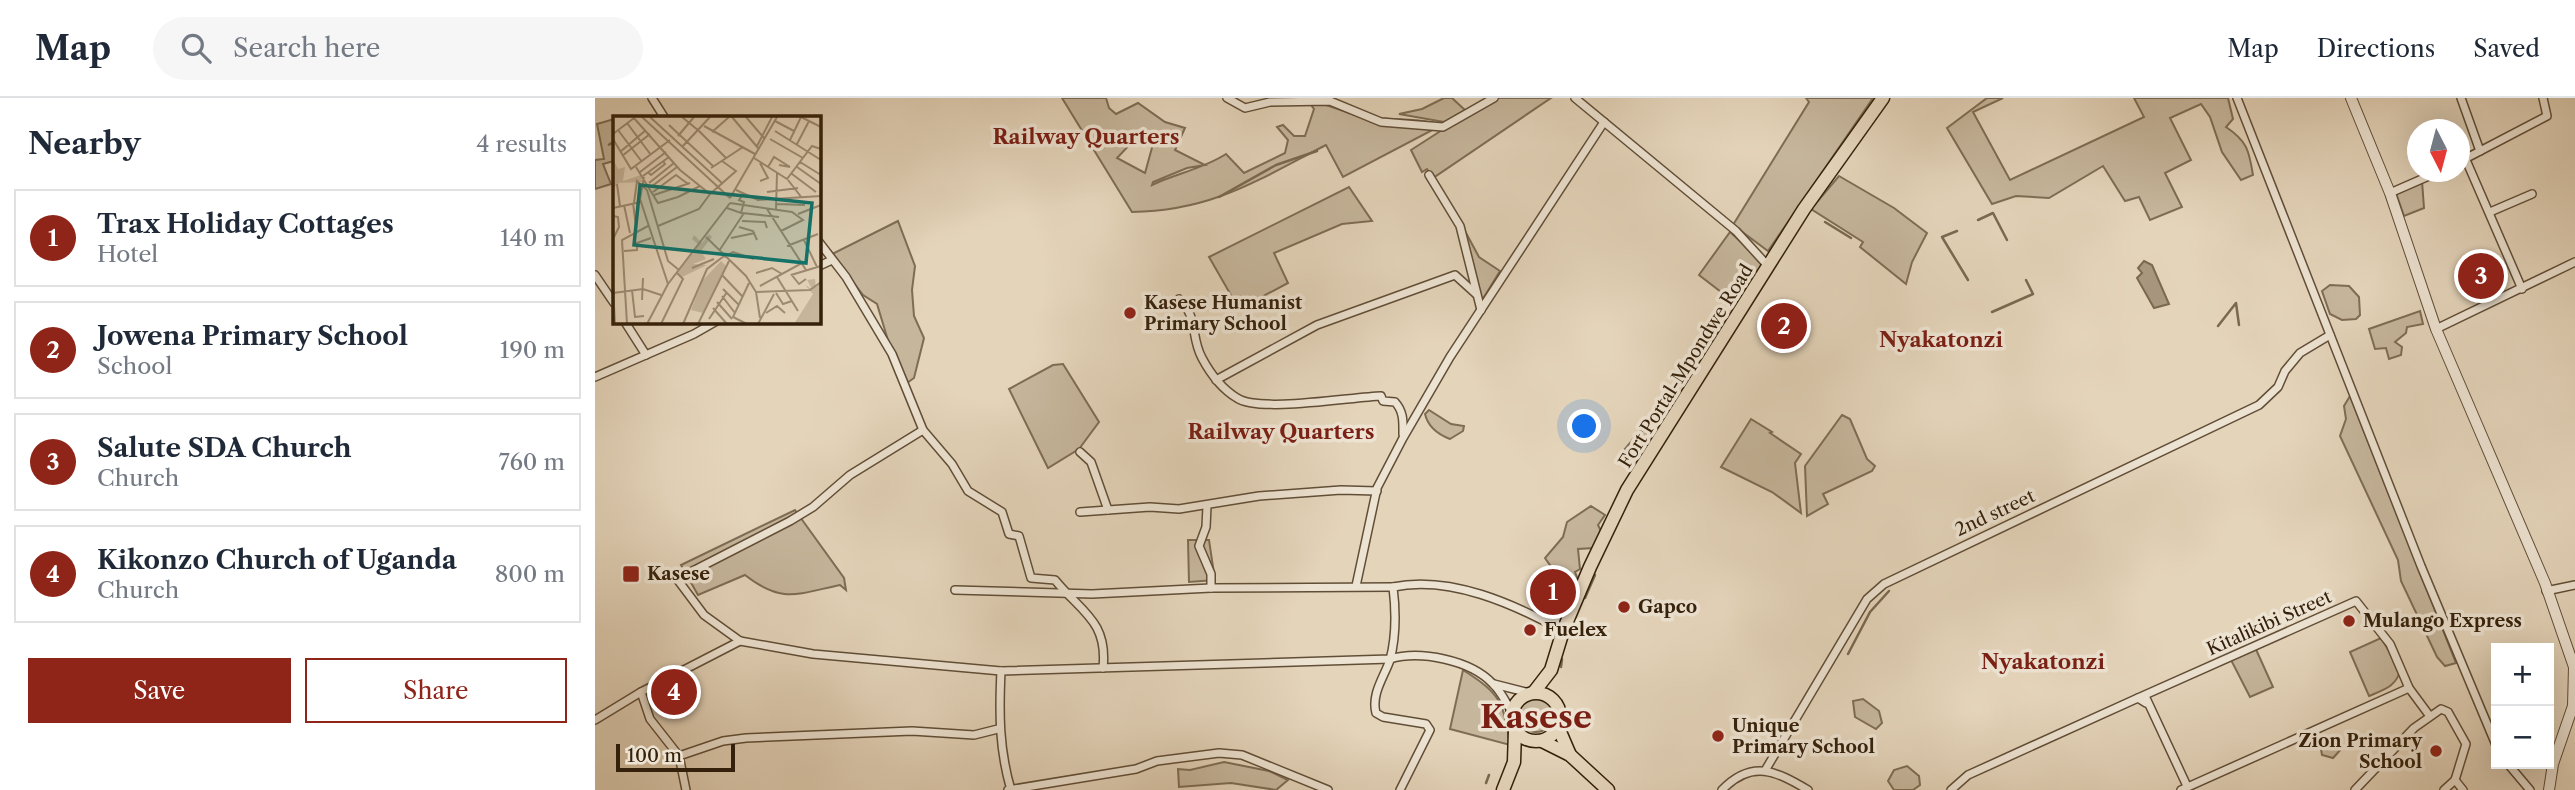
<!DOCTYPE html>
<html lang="en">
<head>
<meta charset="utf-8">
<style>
	body { margin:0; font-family:"Libre Caslon Text",serif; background:#f6f6f7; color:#1f2937 }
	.controls { position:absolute; right:21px; bottom:21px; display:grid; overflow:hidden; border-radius:0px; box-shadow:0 7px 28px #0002 }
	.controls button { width:63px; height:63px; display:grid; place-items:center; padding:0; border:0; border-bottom:2px solid #e0e1e3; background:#fff; color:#1f2937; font:35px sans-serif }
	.compass { position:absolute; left:1812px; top:21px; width:63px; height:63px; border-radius:50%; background:#fff; box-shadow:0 7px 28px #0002; rotate:174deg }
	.scale { position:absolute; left:21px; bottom:18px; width:119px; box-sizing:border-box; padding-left:7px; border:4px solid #35210b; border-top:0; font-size:19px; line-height:24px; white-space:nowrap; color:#35210b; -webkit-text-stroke:5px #ede3d2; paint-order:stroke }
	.you { position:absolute; left:990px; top:329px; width:24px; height:24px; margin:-18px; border:5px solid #fff; border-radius:50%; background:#1a73e8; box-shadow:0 0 0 10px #1a73e833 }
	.badge { display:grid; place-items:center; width:46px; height:46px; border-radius:50%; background:#8f2418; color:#fff; font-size:23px; font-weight:700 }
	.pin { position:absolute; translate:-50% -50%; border:4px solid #fff; box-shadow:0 2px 7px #0006 }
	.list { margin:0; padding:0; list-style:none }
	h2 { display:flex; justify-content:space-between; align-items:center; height:91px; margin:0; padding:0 28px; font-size:30px }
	h2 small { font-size:23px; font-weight:400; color:#747a83 }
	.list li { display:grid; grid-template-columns:46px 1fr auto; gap:21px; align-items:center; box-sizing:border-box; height:98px; margin:0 14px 14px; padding:0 14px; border:2px solid #e0e1e3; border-radius:0px }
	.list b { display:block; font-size:26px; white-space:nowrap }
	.list p { margin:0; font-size:23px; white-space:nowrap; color:#747a83 }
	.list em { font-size:23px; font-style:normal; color:#747a83 }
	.actions { display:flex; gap:14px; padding:21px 28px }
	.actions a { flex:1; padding:16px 0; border:2px solid #8f2418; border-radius:0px; text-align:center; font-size:24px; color:#8f2418 }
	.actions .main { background:#8f2418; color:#fff }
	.icon { flex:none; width:38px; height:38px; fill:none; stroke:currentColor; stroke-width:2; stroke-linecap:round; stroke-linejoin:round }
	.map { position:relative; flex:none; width:1980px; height:692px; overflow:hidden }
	header { display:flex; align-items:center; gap:42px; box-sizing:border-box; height:98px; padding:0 35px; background:#fff; border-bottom:2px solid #e0e1e3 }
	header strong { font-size:33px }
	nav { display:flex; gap:38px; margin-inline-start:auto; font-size:24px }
	.search { width:490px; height:63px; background:#f6f6f7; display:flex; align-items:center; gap:18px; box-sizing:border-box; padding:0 24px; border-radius:38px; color:#747a83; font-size:26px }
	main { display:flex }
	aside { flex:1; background:#fff }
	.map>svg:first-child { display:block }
</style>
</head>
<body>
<header>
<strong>Map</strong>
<div class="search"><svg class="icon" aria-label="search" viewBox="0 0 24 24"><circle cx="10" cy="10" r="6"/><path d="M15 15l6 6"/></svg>Search here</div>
<nav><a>Map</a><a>Directions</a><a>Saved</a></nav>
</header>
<main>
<aside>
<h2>Nearby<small>4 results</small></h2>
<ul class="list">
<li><span class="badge">1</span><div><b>Trax Holiday Cottages</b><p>Hotel</p></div><em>140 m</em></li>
<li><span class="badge">2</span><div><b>Jowena Primary School</b><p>School</p></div><em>190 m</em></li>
<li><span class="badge">3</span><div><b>Salute SDA Church</b><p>Church</p></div><em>760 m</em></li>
<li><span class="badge">4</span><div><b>Kikonzo Church of Uganda</b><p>Church</p></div><em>800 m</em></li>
</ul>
<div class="actions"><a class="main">Save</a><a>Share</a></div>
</aside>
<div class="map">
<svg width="1980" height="692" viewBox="0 0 1980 692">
	<rect width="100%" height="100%" fill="#e4d4ba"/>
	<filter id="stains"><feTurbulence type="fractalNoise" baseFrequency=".00286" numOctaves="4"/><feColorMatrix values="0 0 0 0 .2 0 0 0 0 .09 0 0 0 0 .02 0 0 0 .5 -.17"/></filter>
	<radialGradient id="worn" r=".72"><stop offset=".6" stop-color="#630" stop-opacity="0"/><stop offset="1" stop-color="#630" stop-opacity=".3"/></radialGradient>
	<g fill="#c6b69c" stroke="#7e6c54" stroke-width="2" fill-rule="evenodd">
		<path d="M467,0H511L514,10L521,16L543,5L570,24L590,30L580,52L610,67L592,70L558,84L557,87C582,75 608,71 631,56L649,75L690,55L693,42L682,29L688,27L699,38H710L719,11L713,3C731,5 743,12 760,17C788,24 818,18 847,27L748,79L731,47C663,82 617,113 537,114ZM539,36L545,46H558L550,75L522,60L540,41Z"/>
		<path d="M849,0H857L870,12L849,24L804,16L827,11Z"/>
		<path d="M897,0H956L838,80L832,71L827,74L816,52Z"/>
		<path d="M1211,0H1278L1173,153L1138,127L1214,4Z"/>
		<path d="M1392,0H1408L1378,14L1415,82L1549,19L1539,0H1633L1638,21L1631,29C1652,43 1654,52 1658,77L1646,82L1627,54L1615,19L1606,6L1575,20L1596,62L1570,75L1587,109L1555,122L1544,99L1530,103L1508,68L1454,100L1421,98L1397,106L1352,30Z"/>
		<path d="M19,21V43L13,47L19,45V63L8,66L16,86L0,91V62L9,61L2,26Z"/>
		<path d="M1244,78L1299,110L1332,135L1317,164L1311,186L1265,149L1268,144L1216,111Z"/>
		<path d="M1827,83L1829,110L1809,118L1801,95Z"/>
		<path d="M754,89L777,123L747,126L679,155L693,185L659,203L641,206L614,159Z"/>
		<path d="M303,123L320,168L317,192L319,218L329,240L319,280L312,285L295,249L282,206L268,197L237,156Z"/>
		<path d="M870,133L884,159L905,173L886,204Z"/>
		<path d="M1135,134L1166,162L1167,169L1143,207L1104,177Z"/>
		<path d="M1735,187L1754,188L1764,199L1765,217L1761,221L1747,222L1735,216L1727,193Z"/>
		<path d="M1825,213L1828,226L1812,229L1811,235L1800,244L1807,249L1806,257L1794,261L1791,250L1780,251L1774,231Z"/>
		<path d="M468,266L504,324L484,351L453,370L414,291L458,267Z"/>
		<path d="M1755,298L1861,565L1850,568L1842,559L1806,483L1803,462L1745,338L1751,321L1749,308Z"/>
		<path d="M834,312L856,326L869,328L868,333L855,341C842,336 833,329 830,316Z"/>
		<path d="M1247,317L1255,321L1272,361L1280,368L1277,373L1228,396L1233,406L1212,418L1210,368Z"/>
		<path d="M1156,321L1177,334L1175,335L1206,356L1200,365L1206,415L1177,394L1126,369Z"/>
		<path d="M1045,333H1050L1054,338L1041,361L1030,351Z"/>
		<path d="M996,408L1010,417L1003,427L1006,433L999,450L983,451L985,471L980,474L983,482L979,484L957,470L950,460L968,439L972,424Z"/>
		<path d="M200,412L249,480L251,492L245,487C202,496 187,506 150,477L103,497L86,467Z"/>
		<path d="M593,442H614L620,482L594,484Z"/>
		<path d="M1786,540L1805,571C1803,588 1788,592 1774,598L1755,554Z"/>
		<path d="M1659,547L1678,589L1655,599L1635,560Z"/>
		<path d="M868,572C906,596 908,603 915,647L855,631Z"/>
		<circle cx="941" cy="617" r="17"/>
		<path d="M1268,601L1284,613L1287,625L1281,631L1260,619L1258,603Z"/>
		<path d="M1736,638L1746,640L1748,649L1738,660L1727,657L1726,651Z"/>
		<path d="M629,664L674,673L693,682L681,692L636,685L584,689L583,671L595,672Z"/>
		<path d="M1312,668L1324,678L1325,687L1318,692H1299L1293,683L1299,672Z"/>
	</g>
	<path fill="#a8977e" stroke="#7a6850" stroke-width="2" d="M1549,163L1557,167L1574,206L1559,210L1542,180L1547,175L1543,170Z"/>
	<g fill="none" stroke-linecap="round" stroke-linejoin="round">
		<g stroke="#7a6850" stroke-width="2.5">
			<path d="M624,99L681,67L722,53"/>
			<path d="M1383,122L1398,115L1412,142"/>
			<path d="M1230,124L1256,140"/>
			<path d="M1362,133L1347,139L1373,182"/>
			<path d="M1397,214L1438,196L1431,182"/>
			<path d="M1623,228L1641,205L1644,227"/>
			<path d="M990,500L1000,477"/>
			<path d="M1253,556L1275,514L1294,493"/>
			<path d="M966,569L967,561"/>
			<path d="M891,685L894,677"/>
		</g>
		<g stroke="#614e37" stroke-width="10">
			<g id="minor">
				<path d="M57,0L69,19"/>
				<path d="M632,0L650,10L675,4L735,3L786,24L848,29L899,0"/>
				<path d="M980,0L1141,133L1174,169"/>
				<path d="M1642,0L1826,468L1901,647"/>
				<path d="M1866,0L1885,53"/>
				<path d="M1871,62L1927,191"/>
				<path d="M1864,64L1952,18L1948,0"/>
				<path d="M834,77L865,128L886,212"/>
				<path d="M1795,95L1843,74"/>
				<path d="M1895,114L1937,96"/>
				<path d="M224,144L251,179L297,256L328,332L357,366L373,393L407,414L414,436L424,438L436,480L460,482C486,514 513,523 508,570"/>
				<path d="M224,168L237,162"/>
				<path d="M0,177L19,205"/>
				<path d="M584,201C604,220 595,238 607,260C615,275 627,291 642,300C664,315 756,299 786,298L788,303L800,304C809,314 808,324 808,336"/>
				<path d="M30,224L51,257"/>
				<path d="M1841,231L1980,164"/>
				<path d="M0,279L99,236L120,224"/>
				<path d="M621,282L722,227L860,177L881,196"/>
				<path d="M328,332L255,377L218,409L195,423L82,481L109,517L145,543L218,556L406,573L795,561C825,552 876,562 898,586C906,593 911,605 917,614"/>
				<path d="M485,354L496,364L513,412L555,409L584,411L664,398L746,392L782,393"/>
				<path d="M612,408L611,429L604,448L616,476V490"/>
				<path d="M485,414L513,412"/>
				<path d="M761,488L782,390L808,340L855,259L1009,24"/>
				<path d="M360,492L497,496L616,490L798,489"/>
				<path d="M1951,493L1980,487"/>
				<path d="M406,573C404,615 404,651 416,692"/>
				<path d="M899,586L934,595"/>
				<path d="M46,594L55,621L84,658L91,692"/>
				<path d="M1543,600L1761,503L1795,546L1814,590L1834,617"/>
				<path d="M1551,600L1592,688"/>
				<path d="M0,622L46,594L145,543"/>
				<path d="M84,658L128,643L151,640L317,633L379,637L403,631"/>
				<path d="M1913,666L1935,692"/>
				<path d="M1171,671L1272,501L1289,486L1664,307L1683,289L1690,273L1705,255L1735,237"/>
				<path d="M1860,682L1868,692"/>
				<path d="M413,692L541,671L562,663L624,655L647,657L733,692"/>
				<path d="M805,692L835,632L831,626L788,619L781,615C776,596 789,579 795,562C801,539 801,513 798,489C855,477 919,506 968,533"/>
				<path d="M1127,692C1157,661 1181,673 1213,692"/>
				<path d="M1356,692L1373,677L1543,600L1551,605"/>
				<path d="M1586,692L1814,590"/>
				<path d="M1760,692L1819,630L1846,611L1853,614L1871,646L1860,682L1849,692"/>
			</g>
		</g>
		<g stroke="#614e37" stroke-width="12">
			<path id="tertiary" d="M1756,0L1795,95L1841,231L1950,485L1979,569L1978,608L1958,666L1954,692"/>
		</g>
		<g stroke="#35210b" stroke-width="15">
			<g id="primary">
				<path d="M963,629L975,657"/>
				<path d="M947,643L975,657L1013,692"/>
			</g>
		</g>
		<g stroke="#35210b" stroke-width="15">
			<g id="trunk">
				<path d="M939,594L956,572L968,533L995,469L1032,392L1209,111L1288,0"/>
				<circle cx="941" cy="619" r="24"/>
				<path d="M908,692L919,664L920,632"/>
			</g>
		</g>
		<use href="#minor" stroke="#ede3d2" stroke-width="7"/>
		<use href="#tertiary" stroke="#ede3d2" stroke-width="10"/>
		<use href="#primary" stroke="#e4d4ba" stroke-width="12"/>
		<use href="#trunk" stroke="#e4d4ba" stroke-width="12"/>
	</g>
	<g fill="#8f2418" stroke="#ede3d2" stroke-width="2.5">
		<circle cx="535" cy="215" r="7"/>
		<rect x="27" y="467" width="18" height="18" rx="3.5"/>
		<circle cx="1029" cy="509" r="7"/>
		<circle cx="1754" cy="523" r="7"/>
		<circle cx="935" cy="532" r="7"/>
		<circle cx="1123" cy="638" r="7"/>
		<circle cx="1841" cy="653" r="7"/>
	</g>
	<g text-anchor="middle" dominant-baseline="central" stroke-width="7" stroke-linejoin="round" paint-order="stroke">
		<g font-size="18" font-weight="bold" fill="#35210b" stroke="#ede3d2" text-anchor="start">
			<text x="549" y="205">Kasese Humanist<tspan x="549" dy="21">Primary School</tspan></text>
			<text x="52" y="476">Kasese</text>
			<text x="1043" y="509">Gapco</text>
			<text x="1768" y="523">Mulango Express</text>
			<text x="949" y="532">Fuelex</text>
			<text x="1137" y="628">Unique<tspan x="1137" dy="21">Primary School</tspan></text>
			<text x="1827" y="643" text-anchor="end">Zion Primary<tspan x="1827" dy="21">School</tspan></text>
		</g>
		<g font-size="18" fill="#35210b" stroke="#ede3d2">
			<text transform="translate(1091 268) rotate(-58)">Fort Portal-Mpondwe Road</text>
			<text transform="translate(1400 415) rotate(-25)">2nd street</text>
			<text transform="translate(1674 525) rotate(-24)">Kitalikibi Street</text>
		</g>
		<g font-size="21" font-weight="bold" fill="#7a1f14" stroke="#ede3d2">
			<text x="491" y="38">Railway Quarters</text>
			<text x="1346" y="241">Nyakatonzi</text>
			<text x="686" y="333">Railway Quarters</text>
			<text x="1448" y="563">Nyakatonzi</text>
		</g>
		<g font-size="32" font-weight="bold" fill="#7a1f14" stroke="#ede3d2">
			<text x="941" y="618">Kasese</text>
		</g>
	</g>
	<g transform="translate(18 18)">
		<rect width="208" height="208" fill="#e4d4ba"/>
		<path d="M0,43L5,53L12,51L10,65L28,59L29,66L6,67L0,72ZM96,118L99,121L88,135L93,143L80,148L94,149L69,161L64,157L86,129L79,123L81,119L89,127ZM108,145L113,150L90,197L78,194L90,164ZM202,163L203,171L208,166V208H181L200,178L192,169L199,173L194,164Z" fill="#c6b69c"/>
		<path fill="none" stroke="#9e8c74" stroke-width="2" d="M20,1L67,54L97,78L123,55L109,45M29,1L117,82M37,1L110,68M69,1L86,15M119,1L145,32M133,1L151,22M188,1L208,11M162,5L181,15M14,7L38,39M56,9L100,50M91,10L142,38M5,14L29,46M86,15L113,42M162,15L208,44M99,16L116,1M0,18L21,2M65,20L81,1M0,23L18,53L57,24M157,23L190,42M177,24L188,1M184,28L196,5M144,30L159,1M69,31L97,1M7,36L33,14M9,40L37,18M141,42L174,63L199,30L208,33M187,46L208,59M147,47L155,62L147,65M23,51L45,87L65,81M155,51L161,41L177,51L166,49M184,51L208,68M98,52L130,31M27,56L53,36M35,56L38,59L52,48L50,45M179,58L203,76M30,60L56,41M31,61L27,83L55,168M175,64L189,82M36,67L61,47M4,68L7,90M38,71L64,51M123,74L145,84L208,80M40,76L63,59L75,68M154,76L185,72M41,79L77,67M65,81L87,70M117,82L164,1M20,87L23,110M21,87L24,65L34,74L55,145L66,154M117,87L179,96L190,104L168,115M164,88L192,89M11,89L17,117M0,92L28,86M114,92L128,97L131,86L126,84L131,77M154,93L193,154M163,93L164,57M129,97L166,101M185,98L208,89M0,100L5,101L6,111L0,123M129,105L152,106L154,112M45,110L86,93L97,78M126,111L140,115L144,124M93,121L133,160L143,176L197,174L208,166M118,122L142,117M191,124L204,151M174,130L205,118M11,135L24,134V127L38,122M106,135L131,97M111,141L120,136L141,143M79,152L101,143M143,157L159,152L169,158M178,158L186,168L193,163M109,159L129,180M178,159L208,150M164,161L185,195M147,170L189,147M0,171L2,208M110,173L126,189M19,174L22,201L31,200M143,176L147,202M0,177L30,173L48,179M163,177L170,188L179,185M109,180L122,197M29,184L30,162M104,186L119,203M100,192L114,208M153,197L164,190L172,197M96,203L114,176M14,208L9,124L35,110M34,208L55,168L117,87M48,208L70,163L64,157M70,208L94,153L111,140M85,208L116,145M134,208L120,201L136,167M145,208L161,178"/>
		<path fill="#0f766e" fill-opacity="0.15" stroke="#0f766e" stroke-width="3.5" d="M27,69L199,87L193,147L21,129Z"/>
		<rect width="208" height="208" fill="none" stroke="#35210b" stroke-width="3.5"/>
	</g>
	<rect width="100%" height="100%" filter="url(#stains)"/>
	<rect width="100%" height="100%" fill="url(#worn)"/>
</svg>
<div class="controls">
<button>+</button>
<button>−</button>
</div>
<svg class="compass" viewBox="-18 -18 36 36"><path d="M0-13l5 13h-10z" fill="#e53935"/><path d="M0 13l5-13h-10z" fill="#747a83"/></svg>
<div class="scale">100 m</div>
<div class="you"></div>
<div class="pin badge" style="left:958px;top:494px">1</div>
<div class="pin badge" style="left:1189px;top:228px">2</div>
<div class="pin badge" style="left:1886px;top:178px">3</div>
<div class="pin badge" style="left:79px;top:594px">4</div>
</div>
</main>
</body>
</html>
